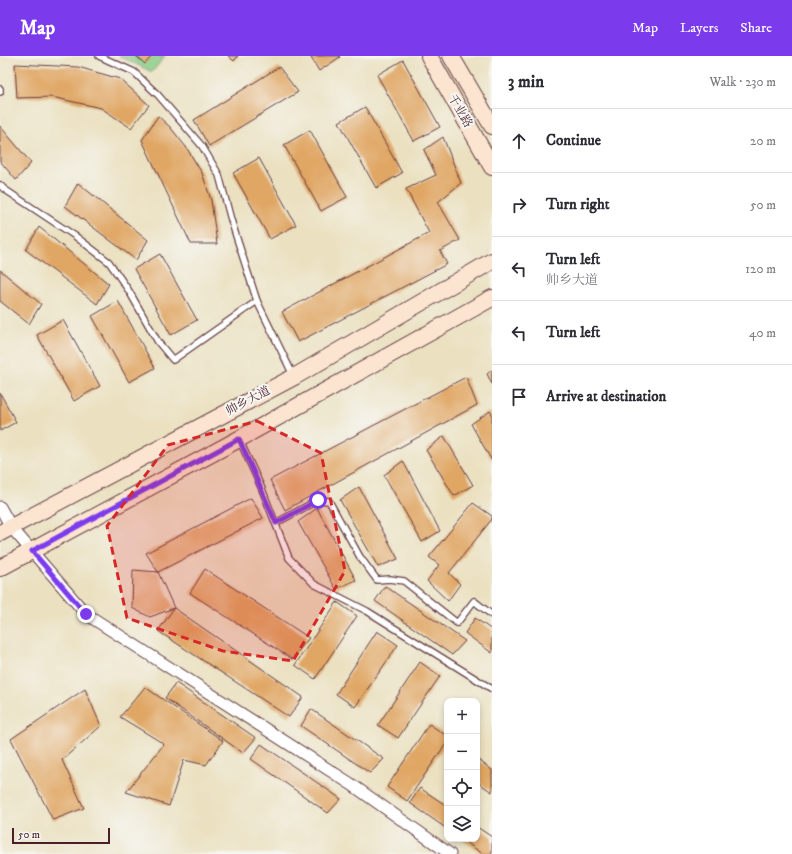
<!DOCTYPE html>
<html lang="en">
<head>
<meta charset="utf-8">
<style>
	body { margin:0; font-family:"IM FELL DW Pica","Noto Serif SC",serif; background:#f2f2f3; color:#2b2b33 }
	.controls { position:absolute; right:12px; bottom:12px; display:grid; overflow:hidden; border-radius:8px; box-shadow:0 2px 6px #0003 }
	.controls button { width:36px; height:36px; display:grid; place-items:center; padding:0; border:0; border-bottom:1px solid #e1e1e2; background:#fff; color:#2b2b33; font:20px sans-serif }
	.scale { position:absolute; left:12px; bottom:10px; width:98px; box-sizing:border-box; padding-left:4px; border:2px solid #4a1f2b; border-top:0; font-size:11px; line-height:14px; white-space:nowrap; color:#4a1f2b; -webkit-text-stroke:3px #f6f6f2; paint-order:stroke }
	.stop { position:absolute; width:12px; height:12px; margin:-9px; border:3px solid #7c3aed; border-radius:50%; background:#fff }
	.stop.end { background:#7c3aed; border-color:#fff; box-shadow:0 1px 4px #0008 }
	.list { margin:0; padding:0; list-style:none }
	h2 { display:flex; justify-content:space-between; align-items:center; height:52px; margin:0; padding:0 16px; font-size:17px }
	h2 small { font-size:13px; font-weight:400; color:#7c7c81 }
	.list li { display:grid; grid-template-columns:26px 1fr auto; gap:12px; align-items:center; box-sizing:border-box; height:64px; padding:0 16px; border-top:1px solid #e1e1e2 }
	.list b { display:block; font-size:15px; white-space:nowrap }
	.list p { margin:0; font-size:13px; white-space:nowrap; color:#7c7c81 }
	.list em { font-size:13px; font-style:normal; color:#7c7c81 }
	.icon { flex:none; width:22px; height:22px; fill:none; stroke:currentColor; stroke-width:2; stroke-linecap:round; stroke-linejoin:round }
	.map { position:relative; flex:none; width:492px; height:798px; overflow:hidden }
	header { display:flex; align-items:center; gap:24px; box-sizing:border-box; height:56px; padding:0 20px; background:#7c3aed; color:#fff }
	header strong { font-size:19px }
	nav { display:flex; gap:22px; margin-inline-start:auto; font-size:14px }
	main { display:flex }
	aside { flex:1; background:#fff }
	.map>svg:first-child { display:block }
</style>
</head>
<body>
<header>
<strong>Map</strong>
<nav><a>Map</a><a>Layers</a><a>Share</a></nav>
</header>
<main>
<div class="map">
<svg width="492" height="798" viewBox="0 0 492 798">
	<rect width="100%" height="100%" fill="#f6f6f2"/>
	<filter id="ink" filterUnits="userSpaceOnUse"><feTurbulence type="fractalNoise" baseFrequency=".025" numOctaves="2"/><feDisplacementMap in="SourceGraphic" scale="8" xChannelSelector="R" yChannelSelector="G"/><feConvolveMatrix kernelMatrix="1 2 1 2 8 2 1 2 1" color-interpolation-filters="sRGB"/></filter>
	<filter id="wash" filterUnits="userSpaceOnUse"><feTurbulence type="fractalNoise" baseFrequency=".012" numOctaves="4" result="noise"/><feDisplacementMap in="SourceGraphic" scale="16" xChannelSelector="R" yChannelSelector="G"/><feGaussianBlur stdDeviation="0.9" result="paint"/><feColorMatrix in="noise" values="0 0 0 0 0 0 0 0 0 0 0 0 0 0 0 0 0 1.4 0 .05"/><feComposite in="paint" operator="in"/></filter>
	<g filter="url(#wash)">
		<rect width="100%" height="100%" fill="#ebe1c1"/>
		<path fill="#89cc85" stroke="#6a7658" d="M119,0H165L152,16Z"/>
		<g id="blocks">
			<g fill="#e0a663">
				<path d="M136,0H152L145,8Z"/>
				<path d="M228,0H238L234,5Z"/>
				<path d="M310,0H339L340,1L319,15Z"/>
				<path d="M403,4L440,71L414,85L377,19Z"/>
				<path d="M15,8L78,11L120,23L149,49L131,72L101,52L52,41L17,42Z"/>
				<path d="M279,11L298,36L209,90L194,64Z"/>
				<path d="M365,51L402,117L376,132L339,66Z"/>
				<path d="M158,60L170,71L186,91L202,117L211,144L217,188H191L142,84Z"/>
				<path d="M0,70L31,107L16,124L0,105Z"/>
				<path d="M310,74L347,141L321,155L284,89Z"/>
				<path d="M443,81L461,127L438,146L460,184L440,195L447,208L298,286L282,256L429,177L406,133L436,119L424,94Z"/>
				<path d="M259,102L296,169L270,183L233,117Z"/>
				<path d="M78,127L148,184L136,204L65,150Z"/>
				<path d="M39,171L109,228L97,248L26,194Z"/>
				<path d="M160,198L197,264L171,279L134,213Z"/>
				<path d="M0,214L41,248L29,268L0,245Z"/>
				<path d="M118,245L155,312L129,326L92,260Z"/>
				<path d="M63,264L100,330L74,345L37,279Z"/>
				<path d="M492,314V328L487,318Z"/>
				<path d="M466,321L477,349L285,454L270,424Z"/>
				<path d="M0,337L16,366L0,375Z"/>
				<path d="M490,355L492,358V405L471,368Z"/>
				<path d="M444,380L473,429L454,440L426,394Z"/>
				<path d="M403,405L440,475L422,486L384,419Z"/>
				<path d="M359,431L398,503L378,511L340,444Z"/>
				<path d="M251,442L263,462L158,516L146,497Z"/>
				<path d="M473,447L492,460V463L449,517L460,528L448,545L427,525L439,509L429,501Z"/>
				<path d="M317,452L356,524L336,533L298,466Z"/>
				<path d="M205,513L309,582L292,603L190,537Z"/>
				<path d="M133,514L158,516L174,552L150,561L132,552Z"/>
				<path d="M385,530L465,585L452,599L375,545Z"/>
				<path d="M337,546L357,560L315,623L295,609Z"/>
				<path d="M174,552L303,641L289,661L158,575Z"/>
				<path d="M475,562L492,574V597L465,577Z"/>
				<path d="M377,575L398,589L355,651L336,638Z"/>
				<path d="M420,606L440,620L398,682L378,669Z"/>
				<path d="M176,627L256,682L243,697L165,642Z"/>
				<path d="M145,631L223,685L206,709L184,704L169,750L126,736L164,688L120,661Z"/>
				<path d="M85,633L101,670L62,704L84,752L53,764L11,683Z"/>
				<path d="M311,653L384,703L370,717L301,670Z"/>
				<path d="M429,668L447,680V686L407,745L387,731Z"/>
				<path d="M261,688L341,743L328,757L251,703Z"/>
				<path d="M477,703L492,714V736L477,726Z"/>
				<path d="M420,732L447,750V773L410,747Z"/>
				<path d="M477,771L492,781V796L490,798H483L461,783H477Z"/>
			</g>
		</g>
	</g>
	<g filter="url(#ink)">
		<use href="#blocks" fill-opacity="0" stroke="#623c42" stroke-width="1"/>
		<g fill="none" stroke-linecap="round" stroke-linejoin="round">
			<g stroke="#623c42" stroke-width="8">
				<g id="service">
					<path d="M99,0L134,16L158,39L202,90L219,119L231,164L257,245L293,319"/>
					<path d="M0,33V36"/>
					<path d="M0,129L4,133L75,180L109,206L129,235L158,286L173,304L257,245"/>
					<path d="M239,383L262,433L289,502L314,528L367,555L492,633"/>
					<path d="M276,467L318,444L329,445L360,501L377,524L390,523L404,525L457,567L474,545L492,559"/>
				</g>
			</g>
			<g stroke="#623c42" stroke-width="13">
				<path id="minor" d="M0,451L11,471L86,558L351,728L450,798"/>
			</g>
			<g stroke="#623c42" stroke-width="18">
				<g id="secondary">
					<path d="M429,0L492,111"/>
					<path d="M451,0L492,70"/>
					<path d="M0,477L294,321L492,205"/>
					<path d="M0,512L239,383L492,242"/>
				</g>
			</g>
			<use href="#service" stroke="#fff" stroke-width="5.5"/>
			<use href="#minor" stroke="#fff" stroke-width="11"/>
			<use href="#secondary" stroke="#fce5d0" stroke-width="16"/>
		</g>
	</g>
	<g fill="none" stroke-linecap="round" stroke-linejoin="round" filter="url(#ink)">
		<path stroke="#7c3aed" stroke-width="5" d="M86,558L32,495L239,383L276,467L318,444"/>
	</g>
	<path fill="#d62828" fill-opacity="0.2" stroke="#d62828" stroke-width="3" stroke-dasharray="8 5" stroke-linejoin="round" d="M257,365L321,397L345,515L293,605L223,595L127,562L107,470L168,389Z"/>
	<g text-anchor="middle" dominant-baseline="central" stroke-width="4" stroke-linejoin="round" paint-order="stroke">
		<g font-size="12" fill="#4a1f2b" stroke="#f6f6f2">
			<text transform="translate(460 55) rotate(60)">千业路</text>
			<text transform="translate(248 345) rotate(-28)">帅乡大道</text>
		</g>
	</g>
</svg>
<div class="controls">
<button>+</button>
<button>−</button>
<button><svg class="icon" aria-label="locate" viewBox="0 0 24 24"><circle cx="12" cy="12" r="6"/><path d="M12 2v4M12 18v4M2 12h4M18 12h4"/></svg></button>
<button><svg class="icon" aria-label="layers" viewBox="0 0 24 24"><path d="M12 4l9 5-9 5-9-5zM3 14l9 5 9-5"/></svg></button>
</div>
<div class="scale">50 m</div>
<div class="stop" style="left:318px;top:444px"></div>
<div class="stop end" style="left:86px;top:558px"></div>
</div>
<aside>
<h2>3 min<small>Walk · 230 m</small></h2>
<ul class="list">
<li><svg class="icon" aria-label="ahead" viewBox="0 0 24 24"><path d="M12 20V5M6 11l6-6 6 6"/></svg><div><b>Continue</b></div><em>20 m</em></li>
<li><svg class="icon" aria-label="right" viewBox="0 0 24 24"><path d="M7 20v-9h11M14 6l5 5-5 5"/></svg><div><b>Turn right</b></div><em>50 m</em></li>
<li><svg class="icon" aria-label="left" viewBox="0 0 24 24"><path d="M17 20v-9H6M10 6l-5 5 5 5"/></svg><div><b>Turn left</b><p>帅乡大道</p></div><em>120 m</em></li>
<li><svg class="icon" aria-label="left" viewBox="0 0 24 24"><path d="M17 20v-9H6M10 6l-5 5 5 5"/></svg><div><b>Turn left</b></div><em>40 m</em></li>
<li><svg class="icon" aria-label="arrive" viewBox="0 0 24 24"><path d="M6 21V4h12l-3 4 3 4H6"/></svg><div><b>Arrive at destination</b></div></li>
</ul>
</aside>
</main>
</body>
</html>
